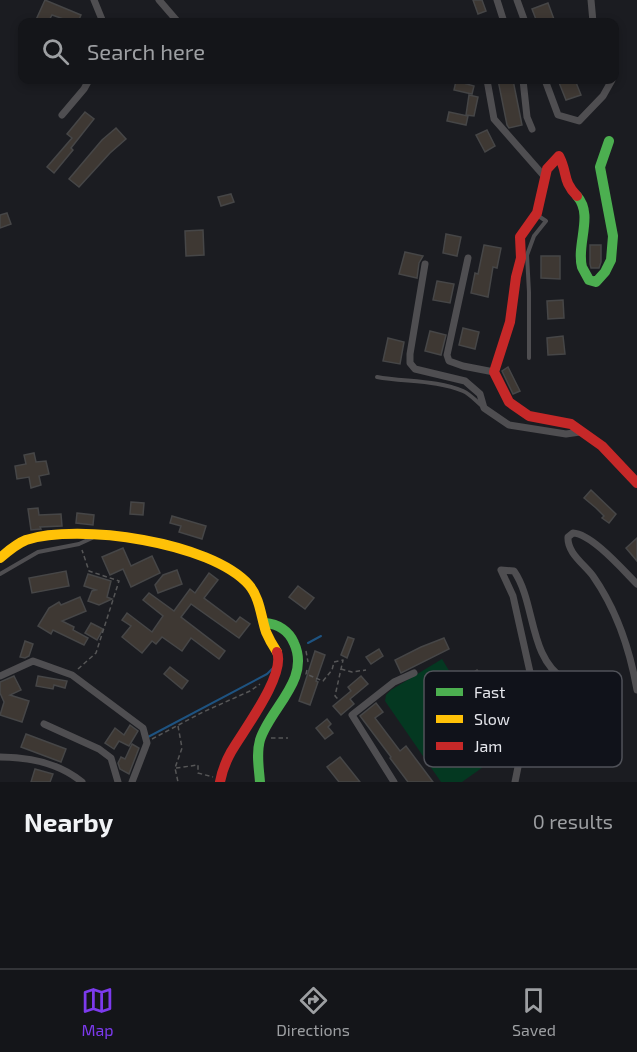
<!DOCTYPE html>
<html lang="en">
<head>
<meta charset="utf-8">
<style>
	body { margin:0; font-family:"Exo 2",sans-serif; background:#1d1e22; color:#f1f3f6 }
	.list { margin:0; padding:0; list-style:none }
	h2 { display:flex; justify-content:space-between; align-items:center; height:78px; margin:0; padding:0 24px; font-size:26px }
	h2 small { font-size:20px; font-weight:400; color:#9d9fa2 }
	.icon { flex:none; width:33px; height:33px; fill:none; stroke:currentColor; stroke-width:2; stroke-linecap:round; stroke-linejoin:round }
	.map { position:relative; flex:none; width:637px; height:782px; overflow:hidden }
	.search { position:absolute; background:#141519; box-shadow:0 3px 9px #0003; left:18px; right:18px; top:18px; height:66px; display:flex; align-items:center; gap:15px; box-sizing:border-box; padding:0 21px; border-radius:12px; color:#9d9fa2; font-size:22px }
	.sheet { height:186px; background:#141519 }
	nav { display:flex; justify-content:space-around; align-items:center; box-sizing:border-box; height:84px; border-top:2px solid #333438; background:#141519; font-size:16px; color:#9d9fa2 }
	nav a { display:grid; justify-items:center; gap:3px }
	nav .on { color:#7c3aed }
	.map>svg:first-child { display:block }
</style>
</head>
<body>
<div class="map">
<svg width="637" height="782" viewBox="0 0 637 782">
	<rect width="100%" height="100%" fill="#1b1c21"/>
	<path fill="#043821" d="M442,659L500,755L462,782H441L385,701L386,695L391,690Z"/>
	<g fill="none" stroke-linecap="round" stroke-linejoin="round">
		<g stroke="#1e5381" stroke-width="2">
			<path d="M308,643L321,636"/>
			<path d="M148,737L267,674L273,668"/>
		</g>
	</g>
	<g fill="#3e3833" stroke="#464647" stroke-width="1.5">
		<path d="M45,0L81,15L78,22H72L52,15L48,22H35Z"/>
		<path d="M473,0H482L486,11L478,14Z"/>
		<path d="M548,3L555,22H537L532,9Z"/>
		<path d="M498,80H513L522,125L509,128L507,125Z"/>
		<path d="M558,80H575L581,95L566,100Z"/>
		<path d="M456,81L474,86L472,94L454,90Z"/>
		<path d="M469,95L478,97L474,116L466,115Z"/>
		<path d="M85,112L94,119L71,148L73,150L54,173L47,167L72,138L67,134Z"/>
		<path d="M449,112L468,116L466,125L447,121Z"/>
		<path d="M116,128L126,139L110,153L79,187L69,179L102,140Z"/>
		<path d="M487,130L495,146L485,152L476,135Z"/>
		<path d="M231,194L234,202L221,206L218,197Z"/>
		<path d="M7,213L11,224L0,228V215Z"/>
		<path d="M203,230L204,255L186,256L185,231Z"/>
		<path d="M446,234L461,237L457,256L443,253Z"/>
		<path d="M484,245L501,248L497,268L493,267L488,297L471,293L475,273L478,274Z"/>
		<path d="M590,245H601V262L599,268H591L590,264Z"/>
		<path d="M405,252L423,256L419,263L417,278L399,274Z"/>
		<path d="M541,256H560V279L541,278Z"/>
		<path d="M437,281L454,284L450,303L433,300Z"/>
		<path d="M563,300L564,318L548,319L547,301Z"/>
		<path d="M463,328L479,332L475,349L459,345Z"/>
		<path d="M430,331L446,335L441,355L425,351Z"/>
		<path d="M563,336L565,354L548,355L547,338Z"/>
		<path d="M388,338L404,342L400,364L383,361Z"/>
		<path d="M508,367L520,391L513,394L502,371Z"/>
		<path d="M34,453L36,462L46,461L49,474L39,476L41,485L31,488L29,477L17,479L15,466L26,464L24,455Z"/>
		<path d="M591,490L616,514L609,523L602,518L604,516L596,508L584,498Z"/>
		<path d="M131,502L144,503L143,515L130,514Z"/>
		<path d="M38,508L39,515L61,514L62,526L40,527L41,529L31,530L28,509Z"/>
		<path d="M77,513L94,515L93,525L76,523Z"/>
		<path d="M172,516L206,526L202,539L179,532L181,526L170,523Z"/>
		<path d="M637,538V561L626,548Z"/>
		<path d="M123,548L131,566L152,556L160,573L131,587L123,569L110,575L102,557Z"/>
		<path d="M177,570L182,584L158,593L155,585L163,575Z"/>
		<path d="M66,571L69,586L32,593L29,578Z"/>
		<path d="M209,573L218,580L204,598L236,622L240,617L250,624L239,638L191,604L181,617L225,651L219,659L191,638L182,651L162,637L156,644L152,641L142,653L122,637L131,626L122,620L127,613L152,632L163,616L143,600L149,593L174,611L190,589L195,593Z"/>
		<path d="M88,574L111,581L107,597L112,599L99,605L88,601L92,591L96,590L84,586Z"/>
		<path d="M298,586L314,598L305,609L289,597Z"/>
		<path d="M80,597L86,611L62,621L74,627L73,630L88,638L84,645L53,630L51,634L38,626L49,608L59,602L61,605Z"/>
		<path d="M91,623L103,629L97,640L85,633Z"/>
		<path d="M348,637L354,639L347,658L341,655Z"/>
		<path d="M444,638L449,649L401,673L395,660L421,647Z"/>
		<path d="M25,641L33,644L29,656L25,658L20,657Z"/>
		<path d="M379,649L383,656L371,664L366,657Z"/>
		<path d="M315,651L325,655L316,681L318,682L310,705L299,701Z"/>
		<path d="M170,667L188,681L182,689L164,674Z"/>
		<path d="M477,670L503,707L514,699L520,708L507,717L520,736L510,743L466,677Z"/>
		<path d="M14,676L21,690L10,695L29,701L22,722L0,715L4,702L0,693V682Z"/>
		<path d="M38,676L67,681L65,688L54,685L53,689L36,686Z"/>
		<path d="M361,676L368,684L350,699L354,704L341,715L333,706L351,691L348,687Z"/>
		<path d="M376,703L383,712L375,718L400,751L406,746L433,782H408L390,758L391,757L360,716Z"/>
		<path d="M327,719L331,724L328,727L333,733L325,739L316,728Z"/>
		<path d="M130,725L138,731L129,746L119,741L114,749L105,743L115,728L124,735Z"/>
		<path d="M26,734L66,749L61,762L21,747Z"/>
		<path d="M132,744L139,748L129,774L120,769L118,763L121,757L125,759Z"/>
		<path d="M340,757L360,782H339L327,767Z"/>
		<path d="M35,769L53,774L50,782H31Z"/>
	</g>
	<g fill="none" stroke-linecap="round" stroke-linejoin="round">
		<g stroke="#565657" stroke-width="1.5" stroke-dasharray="4.5 3" stroke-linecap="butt">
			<path d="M306,651L308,662"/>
			<path d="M78,669L96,653L119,581L89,571L82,550"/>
			<path d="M341,669L352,672L366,670"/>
			<path d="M307,670L306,674L323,681L332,670L334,662L343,660L335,696L339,700"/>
			<path d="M178,726L182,748L175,768L178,782"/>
			<path d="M271,738H288"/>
			<path d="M152,739L203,712L250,691L260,684"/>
			<path d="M176,768L198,765V773L213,777"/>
		</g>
		<g stroke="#4f4e51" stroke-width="4">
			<path d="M529,358V292L527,255L534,236L546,221L537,215"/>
			<path d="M377,377C404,382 438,380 463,391C470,394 476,401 482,406"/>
			<path d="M0,574L38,552L79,544L92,538"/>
		</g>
		<g stroke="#4f4e51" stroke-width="7">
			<path d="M94,0L103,22"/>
			<path d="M159,0L178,22"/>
			<path d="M497,0L504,22"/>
			<path d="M517,0L525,22"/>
			<path d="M591,0L593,22"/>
			<path d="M487,80L494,119L544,176"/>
			<path d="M523,80L527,117L532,129"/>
			<path d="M545,80L558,115L579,121L603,96L612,80"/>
			<path d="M62,115L84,89L89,80"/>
			<path d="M468,258L447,355L449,361L463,366L494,372"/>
			<path d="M425,264L410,354V363L415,369L465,381L480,394L484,408L509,425L566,434L580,432"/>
			<path d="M637,584C623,570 592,534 573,533L568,537C567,553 584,564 593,576C616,609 630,650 637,690"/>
			<path d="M0,676L33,661L72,675L143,728L147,743L132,782"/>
			<path d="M44,724L99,749L111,758L118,782"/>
			<path d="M0,757C29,757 59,763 82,782"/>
			<path d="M394,782L352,715L394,682L414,673"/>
			<path d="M515,782L522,747L531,726L534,690L513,596L501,570L514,571C536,603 528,657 565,680"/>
		</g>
		<g stroke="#4caf50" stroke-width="10">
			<path d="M577,196C594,215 576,244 582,267C584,271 587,276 589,280L596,282L605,272L611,260L613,236L600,167L609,141"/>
			<path d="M260,782C259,768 256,754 260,740C270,708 311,680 294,643C289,631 278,624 265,623"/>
		</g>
		<path stroke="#ffc107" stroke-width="10" d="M0,558C8,551 16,544 26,540C79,523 211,542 249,585C260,598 261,617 266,632C269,639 273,646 277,652"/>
		<g stroke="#c62828" stroke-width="10">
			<path d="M577,196C562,181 568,173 559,156L547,169L537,213L520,237L521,258L516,277L510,322L494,372L509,402L529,416L571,424L602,446L637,483"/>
			<path d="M220,782C222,771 226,761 231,752C243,731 286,675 277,652"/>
		</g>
	</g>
	<rect x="424" y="671" width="198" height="96" rx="9" fill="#10121a" stroke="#505259" stroke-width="1.5"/>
	<rect x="436" y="688" width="27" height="8" fill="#4caf50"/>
	<rect x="436" y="715" width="27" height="8" fill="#ffc107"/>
	<rect x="436" y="742" width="27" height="8" fill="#c62828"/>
	<g font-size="16" fill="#e5e6ec">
		<text x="474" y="698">Fast</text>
		<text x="474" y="725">Slow</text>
		<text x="474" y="752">Jam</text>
	</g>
</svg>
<div class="search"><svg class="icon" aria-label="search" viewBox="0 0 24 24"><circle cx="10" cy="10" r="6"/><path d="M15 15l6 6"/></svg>Search here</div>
</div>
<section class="sheet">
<h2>Nearby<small>0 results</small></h2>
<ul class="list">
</ul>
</section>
<nav>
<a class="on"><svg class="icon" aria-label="map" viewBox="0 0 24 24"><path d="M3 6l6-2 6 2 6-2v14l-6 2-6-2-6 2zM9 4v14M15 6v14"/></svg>Map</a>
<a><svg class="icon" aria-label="directions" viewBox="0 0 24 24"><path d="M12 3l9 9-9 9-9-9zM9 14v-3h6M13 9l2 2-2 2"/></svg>Directions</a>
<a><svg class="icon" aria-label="saved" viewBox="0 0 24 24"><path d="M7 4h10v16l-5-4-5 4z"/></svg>Saved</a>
</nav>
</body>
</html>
